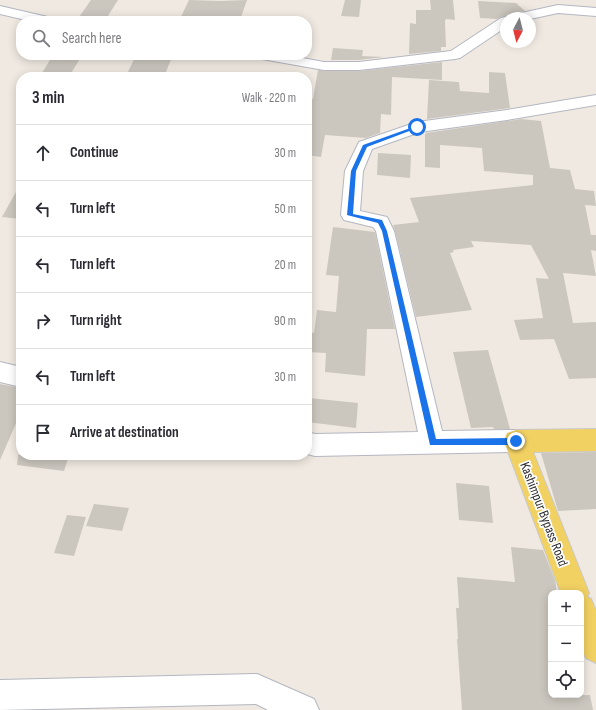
<!DOCTYPE html>
<html lang="en">
<head>
<meta charset="utf-8">
<style>
	body { margin:0; font-family:"Sofia Sans Condensed",sans-serif; background:#f2f2f3; color:#2b2b33 }
	.controls { position:absolute; right:12px; bottom:12px; display:grid; overflow:hidden; border-radius:8px; box-shadow:0 2px 10px #0003 }
	.controls button { width:36px; height:36px; display:grid; place-items:center; padding:0; border:0; border-bottom:1px solid #e1e1e2; background:#fff; color:#2b2b33; font:20px sans-serif }
	.compass { position:absolute; left:500px; top:12px; width:36px; height:36px; border-radius:50%; background:#fff; box-shadow:0 2px 10px #0003; rotate:187deg }
	.stop { position:absolute; width:12px; height:12px; margin:-9px; border:3px solid #1a73e8; border-radius:50%; background:#fff }
	.stop.end { background:#1a73e8; border-color:#fff; box-shadow:0 1px 4px #0008 }
	.list { margin:0; padding:0; list-style:none }
	h2 { display:flex; justify-content:space-between; align-items:center; height:52px; margin:0; padding:0 16px; font-size:17px }
	h2 small { font-size:13px; font-weight:400; color:#7c7c81 }
	.list li { display:grid; grid-template-columns:26px 1fr auto; gap:12px; align-items:center; box-sizing:border-box; height:56px; padding:0 16px; border-top:1px solid #e1e1e2 }
	.list b { display:block; font-size:15px; white-space:nowrap }
	.list em { font-size:13px; font-style:normal; color:#7c7c81 }
	.icon { flex:none; width:22px; height:22px; fill:none; stroke:currentColor; stroke-width:2; stroke-linecap:round; stroke-linejoin:round }
	.map { position:relative; flex:none; width:596px; height:710px; overflow:hidden }
	.search { position:absolute; background:#fff; box-shadow:0 2px 10px #0003; left:16px; top:16px; width:296px; height:44px; display:flex; align-items:center; gap:10px; box-sizing:border-box; padding:0 14px; border-radius:16px; color:#7c7c81; font-size:15px }
	.panel { position:absolute; background:#fff; box-shadow:0 2px 10px #0003; left:16px; top:72px; width:296px; height:388px; border-radius:16px }
	.map>svg:first-child { display:block }
</style>
</head>
<body>
<div class="map">
<svg width="596" height="710" viewBox="0 0 596 710">
	<rect width="100%" height="100%" fill="#efe9e1"/>
	<g fill="#cbc7bf">
		<path d="M91,0H118L106,19L79,17Z"/>
		<path d="M189,0L220,1L247,0L240,20L201,17L199,21H179Z"/>
		<path d="M345,0H361L359,17L341,16Z"/>
		<path d="M430,0H453L455,20L446,19L445,21L446,47H441V51L409,54L410,23L416,24V10H431Z"/>
		<path d="M478,1L516,3L525,11L512,14L509,16L501,17L497,19L480,18Z"/>
		<path d="M333,48L363,50L362,56L384,57L359,60H331Z"/>
		<path d="M53,55L81,57L70,75L42,73Z"/>
		<path d="M136,55L152,56L153,55H173L165,74L128,72Z"/>
		<path d="M442,62V80L392,77L391,115L381,114L380,133L366,138L325,135L321,157L307,155V98L313,99L318,70L359,71Z"/>
		<path d="M489,72L505,73L510,108L427,119L429,80L459,82L460,91L489,93Z"/>
		<path d="M521,119L541,121L550,168L570,170L575,189L594,191L596,206L585,205L591,235H596V251L591,250L596,276L563,273L573,323L596,322V378L569,379L554,339L520,340L514,320L543,318L536,278L549,279L531,245L471,241L474,247L453,250L454,252L450,253L472,310L416,317L395,231L393,225L419,222L410,198L533,185V175L484,171L482,148L440,145V168L425,167V135L426,133Z"/>
		<path d="M378,153L411,155L410,178L377,175Z"/>
		<path d="M21,183V219L2,217Z"/>
		<path d="M333,227L375,232L395,329H367L365,376L325,372L326,353L307,352V332L314,333L317,310L336,312L339,276L326,275Z"/>
		<path d="M488,350L510,429H494L493,427L471,428L453,352Z"/>
		<path d="M0,384L21,388V412L0,460Z"/>
		<path d="M309,398L358,403L356,428L307,422Z"/>
		<path d="M596,452V509L558,511L541,453Z"/>
		<path d="M18,455H69L64,471L17,465Z"/>
		<path d="M456,483L489,486L493,523L459,520Z"/>
		<path d="M94,504L129,508L122,531L86,526Z"/>
		<path d="M67,515L86,517L74,556L54,553Z"/>
		<path d="M511,547L543,550L555,580L557,593H551V695H590L593,710H462L457,639H458L456,608H459L457,577L515,582Z"/>
	</g>
	<g fill="none" stroke-linecap="round" stroke-linejoin="round">
		<g stroke="#b4b7c1" stroke-width="2">
			<g id="minor">
				<path d="M558,5L596,8V16L558,13L530,19L510,18L512,15Z"/>
				<path d="M0,6L52,18L54,21H30L0,14Z"/>
				<path d="M506,17L510,18H506V27L460,58L455,59L359,70H324L262,59L257,58L255,55H286L324,62H359L451,51L501,18Z"/>
				<path d="M596,95V105L507,120L420,132L372,149L363,171L360,211L387,217L394,231L442,431L516,430L525,433L528,441L525,449L516,452L315,456L307,454V432L315,434L418,432L376,231L373,227L344,220L341,215L345,171L359,142L417,122L507,110Z"/>
				<path d="M0,362L21,367V387L0,382Z"/>
				<path d="M257,674L314,699L319,710H268L256,704L0,710V680Z"/>
			</g>
		</g>
		<g stroke="#c9c9c9" stroke-width="2">
			<path id="major" d="M596,429V451L533,452L589,593L587,597L591,599L596,611V663L586,658L581,648V593H561L504,441L507,433L516,430Z"/>
		</g>
		<use href="#minor" fill="#fff" fill-rule="evenodd"/>
		<use href="#major" fill="#f2d163" fill-rule="evenodd"/>
	</g>
	<path fill="#1a73e8" d="M416,126L420,127L367,147L356,171L353,214L382,220L387,231L436,439L516,438L520,441L516,445H430L382,231L378,223L347,215L351,171L363,145Z"/>
	<g text-anchor="middle" dominant-baseline="central" stroke-width="3.5" stroke-linejoin="round" paint-order="stroke">
		<g font-size="14" fill="#2e2e2e" stroke="#fff">
			<text transform="translate(544 514) rotate(69)">Kashimpur Bypass Road</text>
		</g>
	</g>
</svg>
<div class="controls">
<button>+</button>
<button>−</button>
<button><svg class="icon" aria-label="locate" viewBox="0 0 24 24"><circle cx="12" cy="12" r="6"/><path d="M12 2v4M12 18v4M2 12h4M18 12h4"/></svg></button>
</div>
<svg class="compass" viewBox="-18 -18 36 36"><path d="M0-13l5 13h-10z" fill="#e53935"/><path d="M0 13l5-13h-10z" fill="#7c7c81"/></svg>
<div class="stop" style="left:417px;top:127px"></div>
<div class="stop end" style="left:516px;top:441px"></div>
<div class="search"><svg class="icon" aria-label="search" viewBox="0 0 24 24"><circle cx="10" cy="10" r="6"/><path d="M15 15l6 6"/></svg>Search here</div>
<section class="panel">
<h2>3 min<small>Walk · 220 m</small></h2>
<ul class="list">
<li><svg class="icon" aria-label="ahead" viewBox="0 0 24 24"><path d="M12 20V5M6 11l6-6 6 6"/></svg><div><b>Continue</b></div><em>30 m</em></li>
<li><svg class="icon" aria-label="left" viewBox="0 0 24 24"><path d="M17 20v-9H6M10 6l-5 5 5 5"/></svg><div><b>Turn left</b></div><em>50 m</em></li>
<li><svg class="icon" aria-label="left" viewBox="0 0 24 24"><path d="M17 20v-9H6M10 6l-5 5 5 5"/></svg><div><b>Turn left</b></div><em>20 m</em></li>
<li><svg class="icon" aria-label="right" viewBox="0 0 24 24"><path d="M7 20v-9h11M14 6l5 5-5 5"/></svg><div><b>Turn right</b></div><em>90 m</em></li>
<li><svg class="icon" aria-label="left" viewBox="0 0 24 24"><path d="M17 20v-9H6M10 6l-5 5 5 5"/></svg><div><b>Turn left</b></div><em>30 m</em></li>
<li><svg class="icon" aria-label="arrive" viewBox="0 0 24 24"><path d="M6 21V4h12l-3 4 3 4H6"/></svg><div><b>Arrive at destination</b></div></li>
</ul>
</section>
</div>
</body>
</html>
